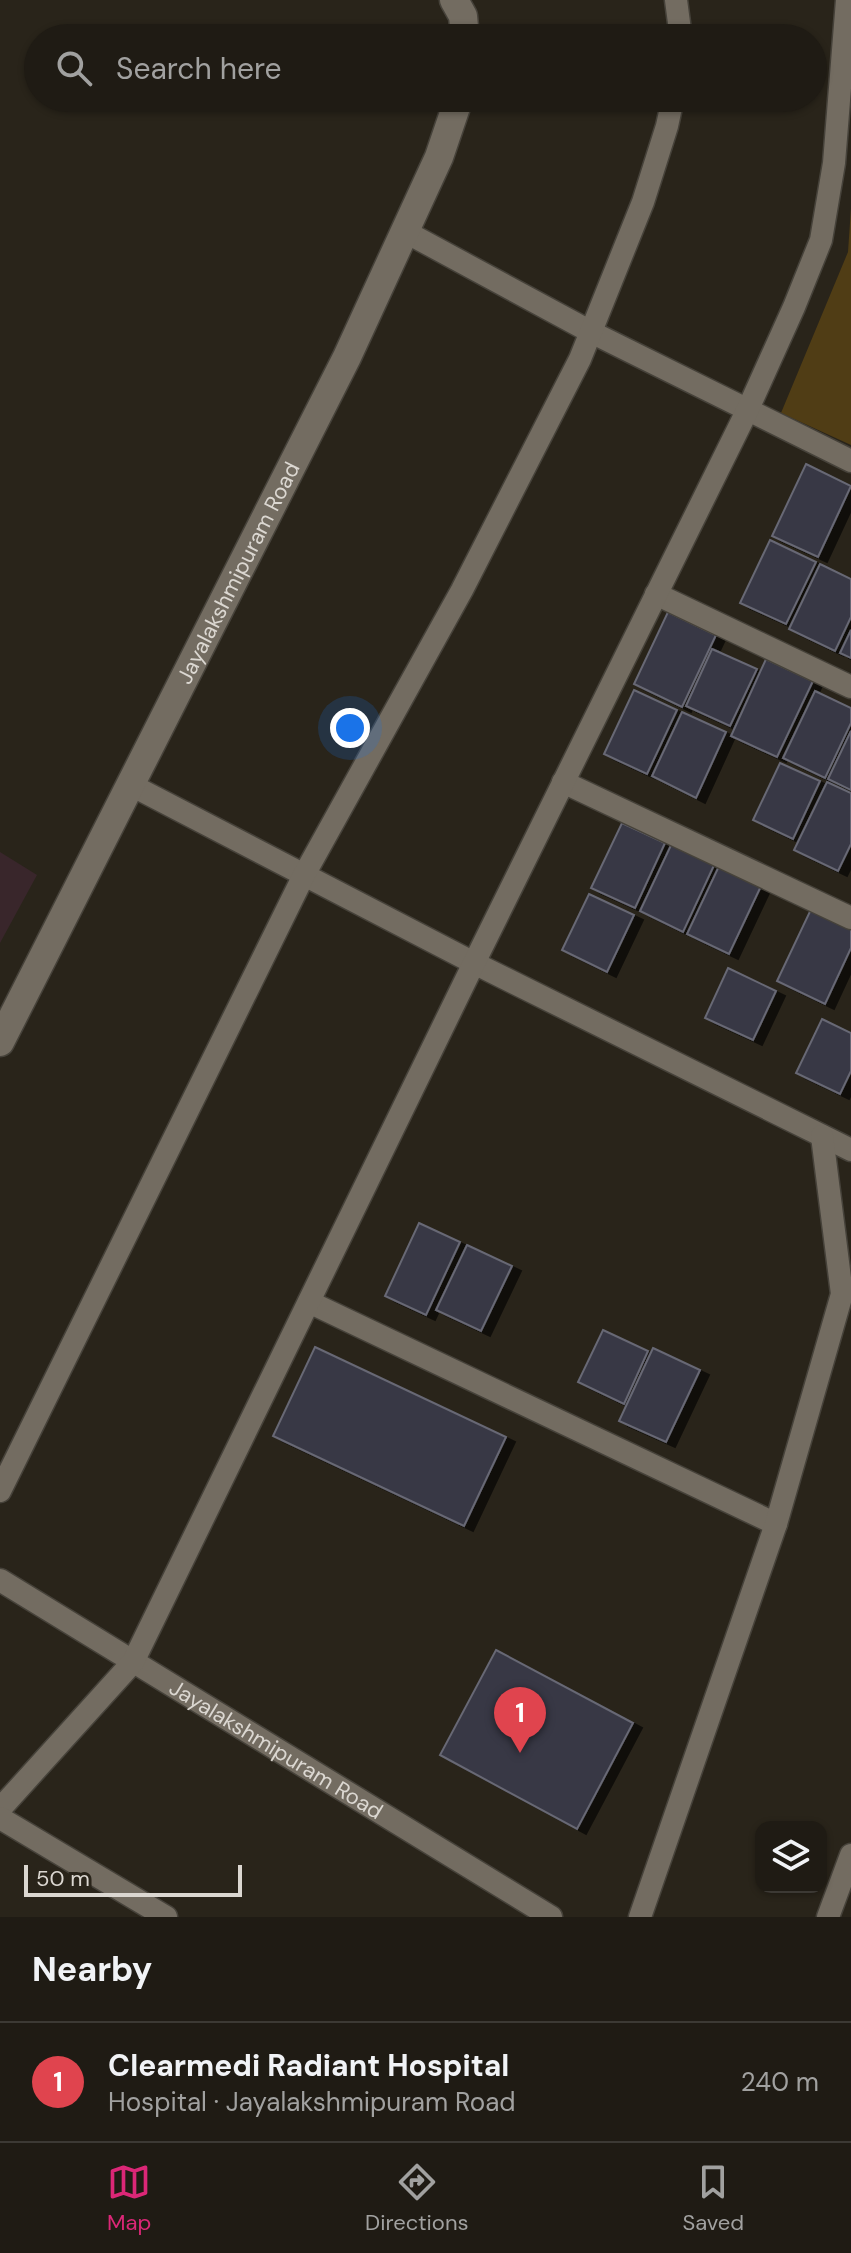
<!DOCTYPE html>
<html lang="en">
<head>
<meta charset="utf-8">
<style>
	body { margin:0; font-family:"DM Sans",sans-serif; background:#2c2822; color:#f1f3f6 }
	.controls { position:absolute; right:24px; bottom:24px; display:grid; overflow:hidden; border-radius:16px; box-shadow:0 2px 6px #0004 }
	.controls button { width:72px; height:72px; display:grid; place-items:center; padding:0; border:0; border-bottom:2px solid #3c3934; background:#1f1b14; color:#f1f3f6; font:40px sans-serif }
	.scale { position:absolute; left:24px; bottom:20px; width:218px; box-sizing:border-box; padding-left:8px; border:4px solid #dbd7d1; border-top:0; font-size:22px; line-height:28px; white-space:nowrap; color:#dbd7d1; -webkit-text-stroke:6px #29241a; paint-order:stroke }
	.you { position:absolute; left:350px; top:728px; width:28px; height:28px; margin:-20px; border:6px solid #fff; border-radius:50%; background:#1a73e8; box-shadow:0 0 0 12px #1a73e833 }
	.badge { display:grid; place-items:center; width:52px; height:52px; border-radius:50%; background:#db2777; color:#fff; font-size:26px; font-weight:700 }
	.pin { position:absolute; translate:-50% -66px; filter:drop-shadow(0 2px 4px #0008) }
	.pin::after { content:''; position:absolute; top:42px; width:28px; height:24px; background:inherit; clip-path:polygon(0 0,100% 0,50% 100%) }
	.list { margin:0; padding:0; list-style:none }
	h2 { display:flex; justify-content:space-between; align-items:center; height:104px; margin:0; padding:0 32px; font-size:34px }
	h2 small { font-size:26px; font-weight:400; color:#a1a1a0 }
	.list li { display:grid; grid-template-columns:52px 1fr auto; gap:24px; align-items:center; box-sizing:border-box; height:120px; padding:0 32px; border-top:2px solid #3c3934 }
	.list b { display:block; font-size:30px; white-space:nowrap }
	.list p { margin:0; font-size:26px; white-space:nowrap; color:#a1a1a0 }
	.list em { font-size:26px; font-style:normal; color:#a1a1a0 }
	.icon { flex:none; width:44px; height:44px; fill:none; stroke:currentColor; stroke-width:2; stroke-linecap:round; stroke-linejoin:round }
	.map { position:relative; flex:none; width:851px; height:1917px; overflow:hidden }
	.search { position:absolute; background:#1f1b14; box-shadow:0 2px 6px #0004; left:24px; right:24px; top:24px; height:88px; display:flex; align-items:center; gap:20px; box-sizing:border-box; padding:0 28px; border-radius:44px; color:#a1a1a0; font-size:30px }
	.sheet { height:224px; background:#1f1b14 }
	nav { display:flex; justify-content:space-around; align-items:center; box-sizing:border-box; height:112px; border-top:2px solid #3c3934; background:#1f1b14; font-size:22px; color:#a1a1a0 }
	nav a { display:grid; justify-items:center; gap:4px }
	nav .on { color:#db2777 }
	.map>svg:first-child { display:block }
</style>
</head>
<body>
<div class="map">
<svg width="851" height="1917" viewBox="0 0 851 1917">
	<defs>
		<filter id="shadow"><feDropShadow dx="9" dy="5" stdDeviation="0" flood-color="#0009"/></filter>
	</defs>
	<rect width="100%" height="100%" fill="#29241a"/>
	<path fill="#39262b" d="M0,852L37,875L0,943Z"/>
	<path fill="#503d15" d="M851,208V445L781,413L848,252Z"/>
	<g fill="#393945" stroke="#676874" stroke-width="2" filter="url(#shadow)">
		<path d="M806,464L851,486L818,557L772,536Z"/>
		<path d="M770,540L816,562L786,624L740,603Z"/>
		<path d="M820,564L851,579V617L835,651L789,629Z"/>
		<path d="M668,612L716,635L682,707L634,684Z"/>
		<path d="M851,630V658L840,653Z"/>
		<path d="M712,649L757,669L730,726L686,706Z"/>
		<path d="M766,659L813,681L777,757L731,736Z"/>
		<path d="M634,690L677,710L647,774L604,754Z"/>
		<path d="M815,691L851,708V723L825,778L783,758Z"/>
		<path d="M682,712L726,732L696,798L652,776Z"/>
		<path d="M851,731V790L828,779Z"/>
		<path d="M780,763L820,781L793,839L753,820Z"/>
		<path d="M827,782L851,793V844L838,871L794,850Z"/>
		<path d="M622,823L665,843L635,908L591,888Z"/>
		<path d="M673,841L716,861L683,932L640,911Z"/>
		<path d="M720,864L762,884L729,954L687,934Z"/>
		<path d="M589,894L634,915L607,972L562,950Z"/>
		<path d="M814,903L851,920V948L825,1004L777,981Z"/>
		<path d="M728,968L776,991L753,1040L705,1018Z"/>
		<path d="M822,1019L851,1033V1071L840,1094L796,1073Z"/>
		<path d="M419,1223L460,1242L426,1315L385,1296Z"/>
		<path d="M467,1245L512,1266L481,1331L436,1310Z"/>
		<path d="M603,1330L648,1351L624,1404L578,1382Z"/>
		<path d="M315,1347L506,1437L464,1526L273,1436Z"/>
		<path d="M653,1348L700,1370L666,1442L619,1421Z"/>
		<path d="M496,1650L633,1723L577,1829L440,1755Z"/>
	</g>
	<g fill="none" stroke-linecap="round" stroke-linejoin="round">
		<g stroke="#46423a" stroke-width="25">
			<g id="minor">
				<path d="M676,0L681,38"/>
				<path d="M404,231L591,332L851,461"/>
				<path d="M656,594L851,687"/>
				<path d="M563,782L851,918"/>
				<path d="M131,785L474,963L851,1150"/>
				<path d="M309,1302L776,1524"/>
				<path d="M0,1491L304,875L462,590L580,359L643,202L667,126L673,98"/>
				<path id="s1" d="M0,1580L551,1917"/>
				<path d="M0,1809L133,1662L474,963L748,409L794,307L821,240L834,163L847,0"/>
				<path d="M0,1818L166,1917"/>
				<path d="M640,1917L776,1524L842,1294L822,1136"/>
				<path d="M828,1917L851,1855"/>
			</g>
		</g>
		<g stroke="#46423a" stroke-width="31">
			<g id="tertiary">
				<path d="M454,0L463,16L465,38"/>
				<path id="s2" d="M0,1042L347,357L439,157L459,98"/>
			</g>
		</g>
		<use href="#minor" stroke="#736c61" stroke-width="22"/>
		<use href="#tertiary" stroke="#736c61" stroke-width="28"/>
	</g>
	<g text-anchor="middle" dominant-baseline="central" stroke-width="6" stroke-linejoin="round" paint-order="stroke">
		<g font-size="22" fill="#dbd7d1" stroke="#29241a">
			<text stroke="none"><textPath href="#s2" startOffset="526">Jayalakshmipuram Road</textPath></text>
			<text stroke="none"><textPath href="#s1" startOffset="324">Jayalakshmipuram Road</textPath></text>
		</g>
	</g>
</svg>
<div class="controls">
<button><svg class="icon" aria-label="layers" viewBox="0 0 24 24"><path d="M12 4l9 5-9 5-9-5zM3 14l9 5 9-5"/></svg></button>
</div>
<div class="scale">50 m</div>
<div class="you"></div>
<div class="pin badge" style="left:520px;top:1753px;background:#e0444e">1</div>
<div class="search"><svg class="icon" aria-label="search" viewBox="0 0 24 24"><circle cx="10" cy="10" r="6"/><path d="M15 15l6 6"/></svg>Search here</div>
</div>
<section class="sheet">
<h2>Nearby<small></small></h2>
<ul class="list">
<li><span class="badge" style="background:#e0444e">1</span><div><b>Clearmedi Radiant Hospital</b><p>Hospital · Jayalakshmipuram Road</p></div><em>240 m</em></li>
</ul>
</section>
<nav>
<a class="on"><svg class="icon" aria-label="map" viewBox="0 0 24 24"><path d="M3 6l6-2 6 2 6-2v14l-6 2-6-2-6 2zM9 4v14M15 6v14"/></svg>Map</a>
<a><svg class="icon" aria-label="directions" viewBox="0 0 24 24"><path d="M12 3l9 9-9 9-9-9zM9 14v-3h6M13 9l2 2-2 2"/></svg>Directions</a>
<a><svg class="icon" aria-label="saved" viewBox="0 0 24 24"><path d="M7 4h10v16l-5-4-5 4z"/></svg>Saved</a>
</nav>
</body>
</html>
